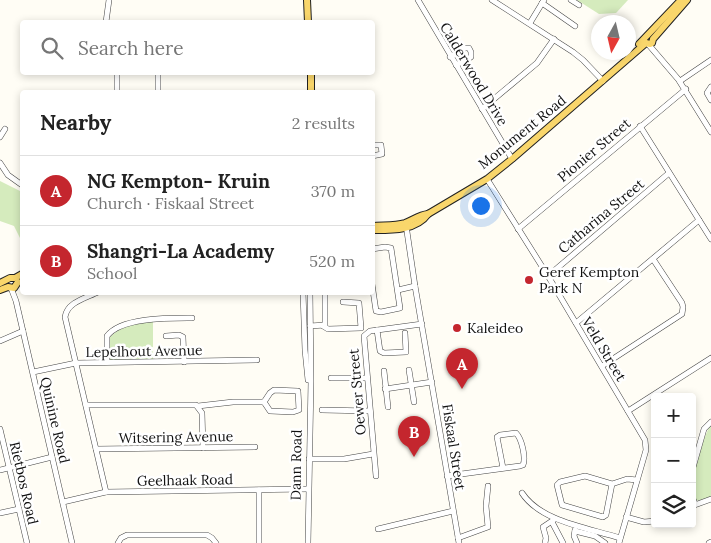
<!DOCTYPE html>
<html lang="en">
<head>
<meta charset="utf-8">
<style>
	body { margin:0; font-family:Lora,serif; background:#f2f2f2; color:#222 }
	.controls { position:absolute; right:15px; bottom:15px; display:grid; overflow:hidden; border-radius:5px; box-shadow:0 2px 8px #0003 }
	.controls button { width:45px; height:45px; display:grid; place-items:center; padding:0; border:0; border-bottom:1px solid #e0e0e0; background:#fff; color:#222; font:25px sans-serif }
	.compass { position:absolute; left:591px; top:15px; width:45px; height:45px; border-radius:50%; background:#fff; box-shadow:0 2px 8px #0003; rotate:188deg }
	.you { position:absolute; left:480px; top:205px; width:18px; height:18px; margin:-12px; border:4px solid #fff; border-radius:50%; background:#1a73e8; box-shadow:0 0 0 8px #1a73e833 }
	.badge { display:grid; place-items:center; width:32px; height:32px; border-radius:50%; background:#c4262e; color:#fff; font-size:16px; font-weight:700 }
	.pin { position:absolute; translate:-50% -41px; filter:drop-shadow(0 1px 2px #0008) }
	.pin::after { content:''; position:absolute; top:26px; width:18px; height:15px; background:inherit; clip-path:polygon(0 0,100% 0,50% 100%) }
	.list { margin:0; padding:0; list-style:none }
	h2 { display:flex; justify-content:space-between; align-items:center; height:65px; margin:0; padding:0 20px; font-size:21px }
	h2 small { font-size:16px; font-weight:400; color:#767676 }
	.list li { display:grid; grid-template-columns:32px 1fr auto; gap:15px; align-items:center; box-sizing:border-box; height:70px; padding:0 20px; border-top:1px solid #e0e0e0 }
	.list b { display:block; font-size:19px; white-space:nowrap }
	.list p { margin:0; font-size:16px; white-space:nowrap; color:#767676 }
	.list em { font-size:16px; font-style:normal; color:#767676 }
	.icon { flex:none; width:28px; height:28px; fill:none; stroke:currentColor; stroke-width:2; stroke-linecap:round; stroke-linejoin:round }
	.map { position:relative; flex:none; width:711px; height:543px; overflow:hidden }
	.search { position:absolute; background:#fff; box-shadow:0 2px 8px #0003; left:20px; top:20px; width:355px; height:55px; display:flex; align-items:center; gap:12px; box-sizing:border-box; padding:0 18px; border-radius:5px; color:#767676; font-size:19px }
	.panel { position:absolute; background:#fff; box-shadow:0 2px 8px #0003; left:20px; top:90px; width:355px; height:205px; border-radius:5px }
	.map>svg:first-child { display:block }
</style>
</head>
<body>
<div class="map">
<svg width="711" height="543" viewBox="0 0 711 543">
	<rect width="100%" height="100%" fill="#fffdf5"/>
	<g fill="#d5ebbd">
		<path d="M577,0H628L616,13L599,14Z"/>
		<path d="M0,181L22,192V242L14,226L0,221Z"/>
		<path d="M153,320V360H110L109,338C120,326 137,323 153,320Z"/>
		<path d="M711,424V497L700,501L696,500C695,496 693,492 692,489C690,476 704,435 711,424Z"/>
	</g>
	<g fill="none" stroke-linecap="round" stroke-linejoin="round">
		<g stroke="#444" stroke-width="6">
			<g id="minor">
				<path d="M418,0L512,159"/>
				<path d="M492,0L573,52L583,60L603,81"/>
				<path d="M571,0L579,5"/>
				<path d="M542,3L575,26"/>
				<path d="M106,22L109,0"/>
				<path d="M530,23L544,0"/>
				<path d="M648,44L678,79L711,132"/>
				<path d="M450,57L465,48H469L471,52V57L456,65"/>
				<path d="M117,72V92"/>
				<path d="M158,72V92"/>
				<path d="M680,81L711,60"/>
				<path d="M711,87L707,93L711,100"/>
				<path d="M482,109L537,63L554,39"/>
				<path d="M640,126L711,239"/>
				<path d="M0,137L5,129"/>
				<path d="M372,145H381L382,154L372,156"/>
				<path d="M0,163L8,175L22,185"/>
				<path d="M487,179L548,276L645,440L646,450L619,543"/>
				<path d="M406,225L415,286L459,543"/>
				<path d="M518,229L686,89"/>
				<path d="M372,249L385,247L391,248L400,308L381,312L376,311L372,284"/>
				<path d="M548,276L669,173"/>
				<path d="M11,288L16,301L72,543"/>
				<path d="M398,290L415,286"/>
				<path d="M98,292C86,298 67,302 65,317L106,492"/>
				<path d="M303,292L305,350L308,380"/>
				<path d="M576,323L699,220"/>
				<path d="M310,326L325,325V292"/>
				<path d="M323,326L328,329L361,328L359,303L343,302"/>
				<path d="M377,330L380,351L384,353L406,352L405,333"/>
				<path d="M166,336L179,335L183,337L184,362"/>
				<path d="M0,341L23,331"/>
				<path d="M107,362V336C121,317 170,318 192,318"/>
				<path d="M602,366L682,314L683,307L682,303L653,259"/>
				<path d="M409,370L414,402"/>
				<path d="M384,371L388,407"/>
				<path d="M33,372L76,363L257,360"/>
				<path d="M331,378H367"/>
				<path d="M385,389L432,382"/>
				<path d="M274,390L298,391L299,410L293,412L270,411L264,402L270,393Z"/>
				<path d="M86,405H196L202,413L203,448"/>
				<path d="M198,406L233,402H264"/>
				<path d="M322,410L370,411"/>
				<path d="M628,411L711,358"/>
				<path d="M0,429L27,543"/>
				<path d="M96,449L255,447"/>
				<path d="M309,459H344L373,454"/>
				<path d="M0,470L52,457"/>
				<path d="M692,471L704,429L711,422"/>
				<path d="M376,476L364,336L370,331L422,324"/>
				<path d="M447,476L520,466L523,465C526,458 522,439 516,433L500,435L497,437L503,468"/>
				<path d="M612,484L606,515L603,517L562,505L557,485L560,482L585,476L612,484L627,479L637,480"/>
				<path d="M522,493C541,522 589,528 620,538"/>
				<path d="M692,496L695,504"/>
				<path d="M63,502L106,492L308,489"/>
				<path d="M692,506L711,499"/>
				<path d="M0,513L19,509"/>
				<path d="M626,517L644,522L655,521"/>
				<path d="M552,522L563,543"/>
				<path d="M378,529L453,511"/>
				<path d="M575,530L574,536L577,543"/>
				<path d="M575,531L595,536L605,543"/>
				<path d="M458,538L488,527L486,506L488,486"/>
				<path d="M118,543L121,538L127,535H207L212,538L216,543"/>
				<path d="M259,543V490"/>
				<path d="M308,543L311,381L310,292"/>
				<path d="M545,543L546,538L543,527L555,519"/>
				<path d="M709,543L711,542"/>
			</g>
		</g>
		<g stroke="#222" stroke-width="8">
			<g id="major">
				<path d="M307,0L308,22"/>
				<path d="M639,44L681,0"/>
				<path d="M311,72V92"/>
				<path d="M372,226C383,225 395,226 405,223C413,220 419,215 428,214L487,179L512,159L646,43L650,44L652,43L653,39L687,0"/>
				<path d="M372,230C391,230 416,231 428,214"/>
				<path d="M0,283L10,278H15L22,274"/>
				<path d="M0,290L8,287L14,288L18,282"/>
			</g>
		</g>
		<use href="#minor" stroke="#fff" stroke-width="5"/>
		<use href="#major" stroke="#f9d66b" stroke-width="6"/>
	</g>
	<g fill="#c4262e" stroke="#fff" stroke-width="2">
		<circle cx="529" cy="280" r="5"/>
		<circle cx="457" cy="328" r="5"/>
	</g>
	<g text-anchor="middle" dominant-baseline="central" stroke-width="5" stroke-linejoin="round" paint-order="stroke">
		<g font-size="14" fill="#111" stroke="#fff">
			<text transform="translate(474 74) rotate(59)">Calderwood Drive</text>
			<text transform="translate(522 132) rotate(-39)">Monument Road</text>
			<text transform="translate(594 150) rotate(-40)">Pionier Street</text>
			<text transform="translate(601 216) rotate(-40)">Catharina Street</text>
			<text transform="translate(604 349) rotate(59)">Veld Street</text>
			<text transform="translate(144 351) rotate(-1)">Lepelhout Avenue</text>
			<text transform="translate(357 392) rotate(-95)">Oewer Street</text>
			<text transform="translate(55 420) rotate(77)">Quinine Road</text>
			<text transform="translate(176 437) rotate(-1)">Witsering Avenue</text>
			<text transform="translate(454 447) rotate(81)">Fiskaal Street</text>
			<text transform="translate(296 465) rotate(-89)">Dann Road</text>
			<text transform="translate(185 480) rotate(-1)">Geelhaak Road</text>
			<text transform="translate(24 483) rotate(77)">Rietbos Road</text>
		</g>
		<g font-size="14" fill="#111" stroke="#fff" text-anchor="start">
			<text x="539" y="272">Geref Kempton<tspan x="539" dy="16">Park N</tspan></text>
			<text x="467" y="328">Kaleideo</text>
		</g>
	</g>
</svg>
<div class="controls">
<button>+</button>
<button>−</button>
<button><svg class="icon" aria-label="layers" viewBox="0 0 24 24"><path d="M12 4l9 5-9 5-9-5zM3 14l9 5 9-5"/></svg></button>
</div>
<svg class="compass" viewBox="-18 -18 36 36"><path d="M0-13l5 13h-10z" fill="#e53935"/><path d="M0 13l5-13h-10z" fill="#767676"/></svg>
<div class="you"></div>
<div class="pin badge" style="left:462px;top:389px">A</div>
<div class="pin badge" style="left:414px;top:457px">B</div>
<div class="search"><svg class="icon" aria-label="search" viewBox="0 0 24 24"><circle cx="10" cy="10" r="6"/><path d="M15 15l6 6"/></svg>Search here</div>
<section class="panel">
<h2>Nearby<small>2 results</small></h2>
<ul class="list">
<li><span class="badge">A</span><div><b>NG Kempton- Kruin</b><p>Church · Fiskaal Street</p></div><em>370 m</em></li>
<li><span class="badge">B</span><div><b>Shangri-La Academy</b><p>School</p></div><em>520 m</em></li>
</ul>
</section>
</div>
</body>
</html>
